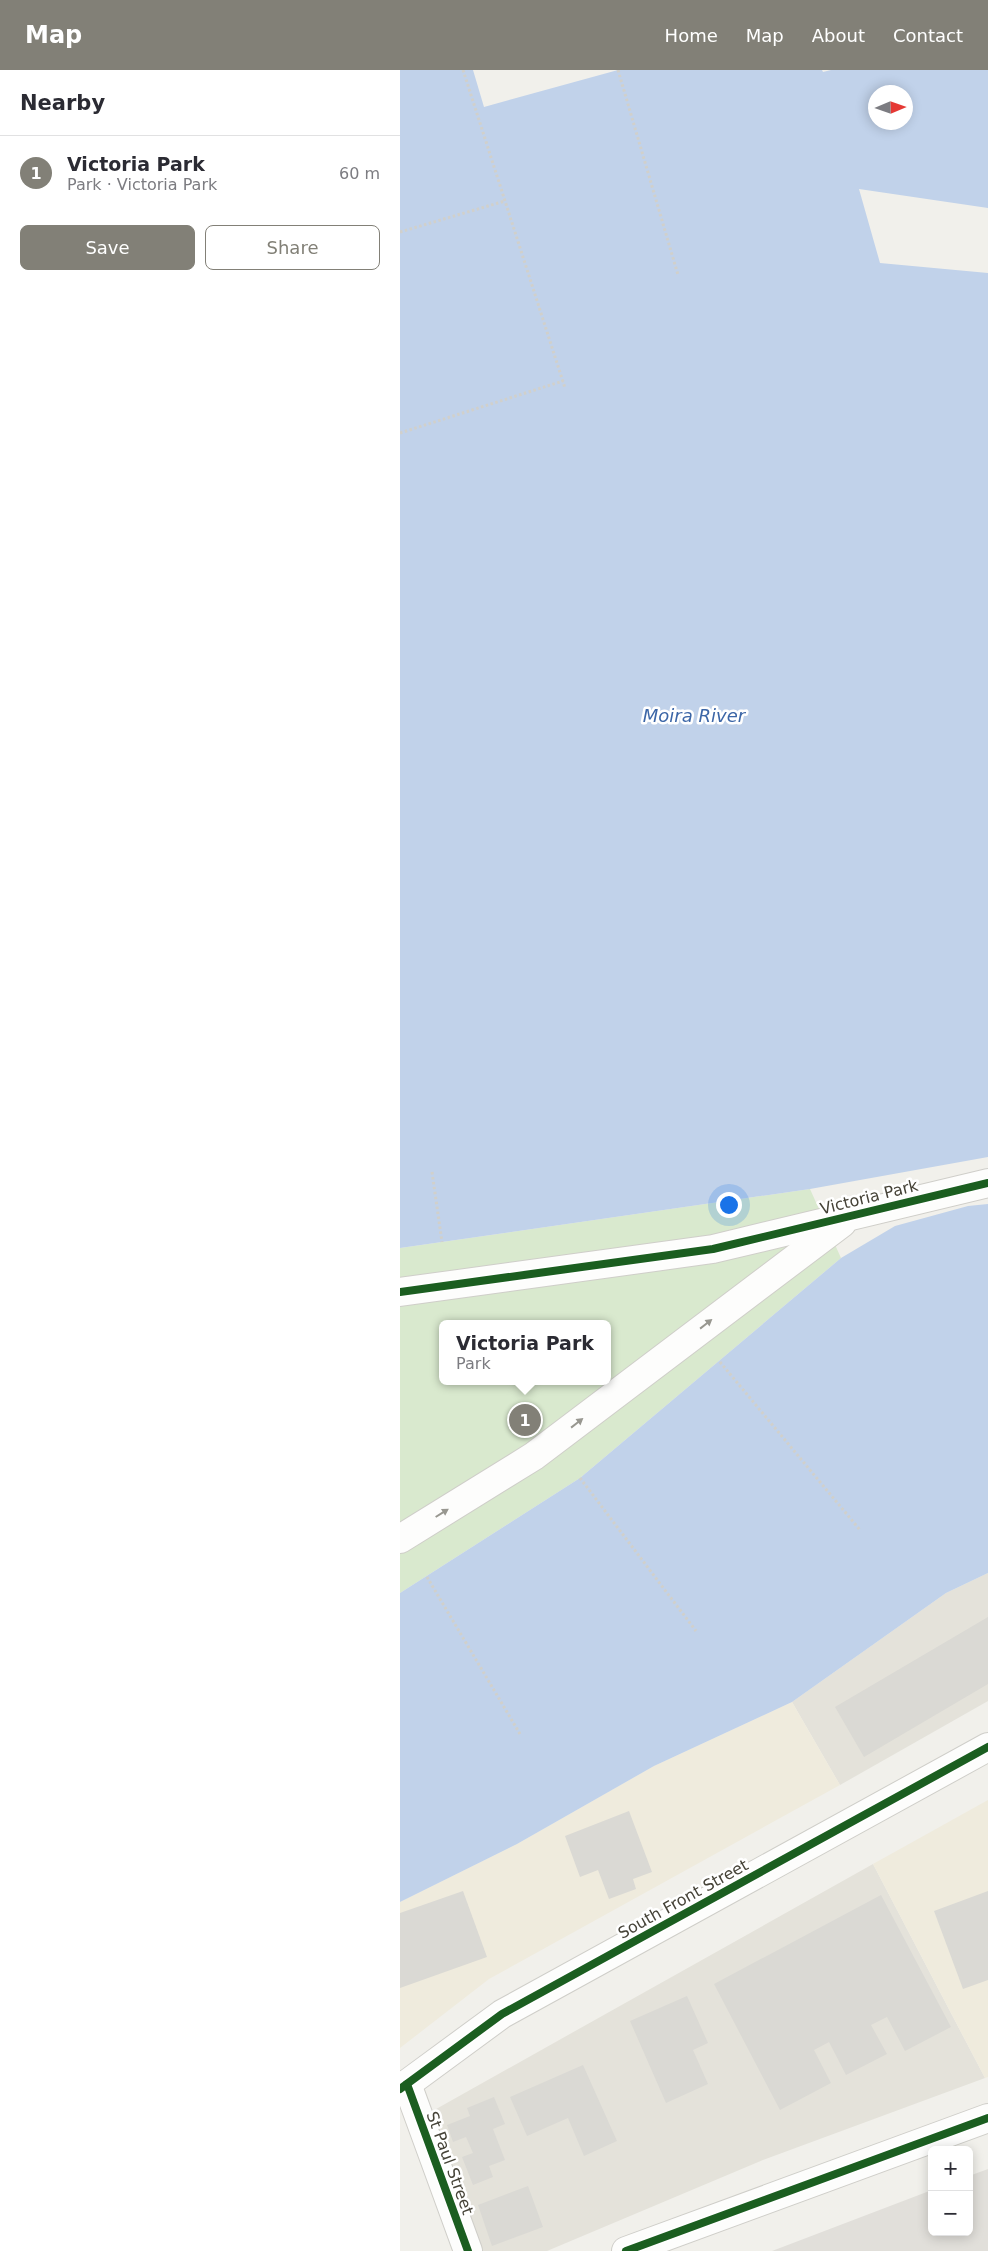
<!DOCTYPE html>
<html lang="en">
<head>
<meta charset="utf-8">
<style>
	body { margin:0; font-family:"DejaVu Sans",sans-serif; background:#f2f2f3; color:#2b2b33 }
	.controls { position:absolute; right:15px; bottom:15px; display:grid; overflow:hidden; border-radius:8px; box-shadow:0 2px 12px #0003 }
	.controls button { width:45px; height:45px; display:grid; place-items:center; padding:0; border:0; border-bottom:1px solid #e1e1e2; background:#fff; color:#2b2b33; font:25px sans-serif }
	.compass { position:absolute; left:468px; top:15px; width:45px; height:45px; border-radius:50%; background:#fff; box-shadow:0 2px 12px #0003; rotate:88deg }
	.you { position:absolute; left:328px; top:1134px; width:18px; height:18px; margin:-12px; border:4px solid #fff; border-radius:50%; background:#1a73e8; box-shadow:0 0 0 8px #1a73e833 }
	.badge { display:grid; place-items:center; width:32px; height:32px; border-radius:50%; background:#828077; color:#fff; font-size:16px; font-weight:700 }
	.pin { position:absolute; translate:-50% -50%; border:2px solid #fff; box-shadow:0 1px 5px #0006 }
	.popup { position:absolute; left:39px; top:1250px; width:172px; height:65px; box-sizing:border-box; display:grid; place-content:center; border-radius:8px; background:#fff; filter:drop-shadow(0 1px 4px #0005); font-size:16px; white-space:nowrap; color:#7c7c81 }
	.popup b { font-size:19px; color:#2b2b33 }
	.popup::after { content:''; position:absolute; left:50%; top:100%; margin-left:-10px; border:10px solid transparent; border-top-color:#fff }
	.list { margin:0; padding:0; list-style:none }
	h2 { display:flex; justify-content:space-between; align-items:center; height:65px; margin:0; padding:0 20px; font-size:21px }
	h2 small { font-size:16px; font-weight:400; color:#7c7c81 }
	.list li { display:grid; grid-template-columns:32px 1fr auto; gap:15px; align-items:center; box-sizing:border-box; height:75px; padding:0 20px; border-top:1px solid #e1e1e2 }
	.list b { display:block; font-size:19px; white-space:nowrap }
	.list p { margin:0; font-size:16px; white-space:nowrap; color:#7c7c81 }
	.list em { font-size:16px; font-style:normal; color:#7c7c81 }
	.actions { display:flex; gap:10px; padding:15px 20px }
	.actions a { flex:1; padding:11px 0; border:1px solid #828077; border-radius:8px; text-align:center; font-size:18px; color:#828077 }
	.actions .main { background:#828077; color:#fff }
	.map { position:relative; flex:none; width:588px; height:2181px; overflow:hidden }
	header { display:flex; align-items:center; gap:30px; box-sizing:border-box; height:70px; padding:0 25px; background:#828077; color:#fff }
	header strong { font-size:24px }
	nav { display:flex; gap:28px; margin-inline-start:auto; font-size:18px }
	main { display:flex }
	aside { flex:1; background:#fff }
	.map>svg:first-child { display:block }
</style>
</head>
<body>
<header>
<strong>Map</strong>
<nav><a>Home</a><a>Map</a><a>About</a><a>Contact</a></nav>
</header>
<main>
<aside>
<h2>Nearby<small></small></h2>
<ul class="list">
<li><span class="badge">1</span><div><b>Victoria Park</b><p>Park · Victoria Park</p></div><em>60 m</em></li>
</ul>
<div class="actions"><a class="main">Save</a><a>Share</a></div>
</aside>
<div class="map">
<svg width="588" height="2181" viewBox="0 0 588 2181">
	<rect width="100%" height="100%" fill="#f1f0eb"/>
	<g fill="#e4e2da">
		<path d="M588,1503V1631L440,1715L392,1632L546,1523Z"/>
		<path d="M473,1794L585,2008L363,2090L147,2181H83L29,2043Z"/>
	</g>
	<g fill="#efebdd">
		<path d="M392,1632L440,1715L89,1909L0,1978V1832L117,1774L254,1696Z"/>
		<path d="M588,1730V2007L585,2008L473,1794Z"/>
	</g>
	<path fill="#e1dfda" d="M588,2099V2181H372L532,2120V2162H569V2106Z"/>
	<path fill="#d9e9ce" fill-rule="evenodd" d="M410,1119L441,1188L180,1408L0,1523V1178ZM42,1254H208V1311H42Z"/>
	<g fill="#c1d2ea" fill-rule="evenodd">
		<path d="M0,0H73L84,37L218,0H422L423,2L431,0H588V138L459,119L480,193L588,203V1087L410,1119L0,1178ZM476,22H506V52H476Z"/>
		<path d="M588,1134V1503L546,1523L392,1632L254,1696L117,1774L0,1832V1523L180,1408L441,1188L495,1156L568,1136Z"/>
	</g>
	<g fill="#dad9d4">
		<path d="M588,1547V1614L464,1687L435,1637Z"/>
		<path d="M229,1741L252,1802L233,1809L236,1819L209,1829L198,1800L180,1807L165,1766Z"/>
		<path d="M63,1821L87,1887L0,1918V1843Z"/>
		<path d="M588,1821V1910L563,1919L534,1841Z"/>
		<path d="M481,1825L551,1957L505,1981L487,1947L471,1955L487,1984L446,2005L429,1972L414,1980L431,2013L380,2040L314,1914Z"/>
		<path d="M287,1926L308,1973L293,1980L308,2014L266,2033L230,1951Z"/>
		<path d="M183,1995L217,2071L184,2086L168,2048L127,2066L110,2027Z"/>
		<path d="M94,2027L105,2054L93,2059L105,2090L89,2096L93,2107L73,2115L62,2087L73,2083L66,2067L53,2072L47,2055L70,2046L67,2038Z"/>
		<path d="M128,2116L143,2157L92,2176L78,2135Z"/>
	</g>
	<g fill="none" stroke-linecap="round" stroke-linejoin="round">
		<g stroke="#cfcec9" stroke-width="30">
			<g id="minor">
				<path d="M0,1222L313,1179L588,1113"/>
				<path d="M0,1469L134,1386L442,1153"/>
				<path d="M7,2014L68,2181"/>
				<path d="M0,2019L102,1944L588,1677"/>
				<path d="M226,2181L588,2048"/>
			</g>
		</g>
		<g stroke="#d1d0cb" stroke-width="3" stroke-dasharray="2.5 2.5" stroke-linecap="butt">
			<path d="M63,0L165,318"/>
			<path d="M218,0L278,205"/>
			<path d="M0,162L105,131"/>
			<path d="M0,363L163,311"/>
			<path d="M32,1102L42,1172"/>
			<path d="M320,1292L460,1460"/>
			<path d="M180,1408L296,1561"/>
			<path d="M27,1507L120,1664"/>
		</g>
		<use href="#minor" stroke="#fdfdfc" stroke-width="28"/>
		<g stroke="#fff" stroke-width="11">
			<g id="cycleway">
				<path d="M0,1222L313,1179L588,1113"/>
				<path d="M7,2014L68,2181"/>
				<path d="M0,2019L102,1944L588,1677"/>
				<path d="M226,2181L588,2048"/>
			</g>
		</g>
		<use href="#cycleway" stroke="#1b5e20" stroke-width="8"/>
	</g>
	<defs><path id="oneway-solid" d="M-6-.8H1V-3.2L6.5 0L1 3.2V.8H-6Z" transform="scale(1.25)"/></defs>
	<g fill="#989790">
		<use href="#oneway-solid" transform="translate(306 1254) rotate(-38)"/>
		<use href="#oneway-solid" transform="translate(177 1353) rotate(-38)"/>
		<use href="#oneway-solid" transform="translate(42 1443) rotate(-32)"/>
	</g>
	<g text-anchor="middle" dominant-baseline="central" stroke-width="5" stroke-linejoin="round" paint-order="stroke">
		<g font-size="16" fill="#464338" stroke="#fff">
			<text transform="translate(469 1127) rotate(-14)">Victoria Park</text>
			<text transform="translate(283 1829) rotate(-29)">South Front Street</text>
			<text transform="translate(50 2093) rotate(70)">St Paul Street</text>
		</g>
		<g font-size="18" font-style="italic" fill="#3c66a7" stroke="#fff">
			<text x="294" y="645">Moira River</text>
		</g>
	</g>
</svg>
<div class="controls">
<button>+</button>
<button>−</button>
</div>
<svg class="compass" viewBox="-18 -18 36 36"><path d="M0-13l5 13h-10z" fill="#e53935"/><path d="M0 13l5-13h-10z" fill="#7c7c81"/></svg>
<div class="you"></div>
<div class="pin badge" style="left:125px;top:1350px">1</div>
<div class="popup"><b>Victoria Park</b>Park</div>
</div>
</main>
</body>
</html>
